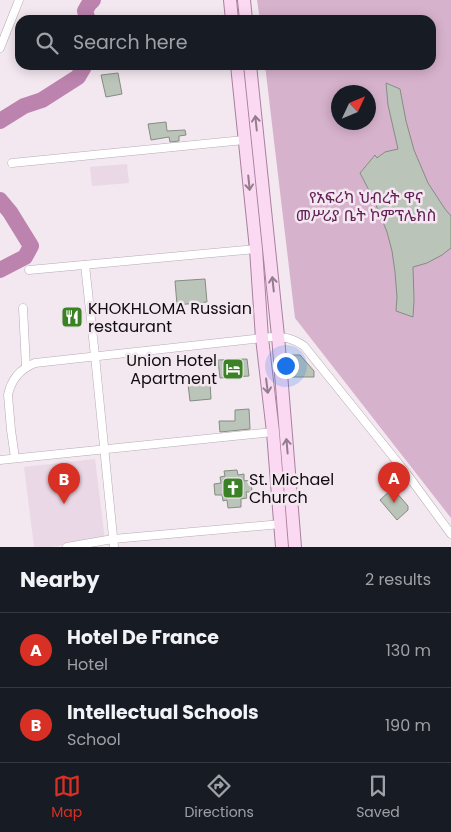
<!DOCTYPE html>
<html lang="en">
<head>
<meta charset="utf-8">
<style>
	body { margin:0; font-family:Poppins,"Noto Sans Ethiopic",sans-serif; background:#20242c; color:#f1f3f6 }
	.compass { position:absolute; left:331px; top:85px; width:45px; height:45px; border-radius:50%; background:#171b24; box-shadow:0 2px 12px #0003; rotate:46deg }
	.you { position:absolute; left:285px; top:365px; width:18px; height:18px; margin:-12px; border:4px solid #fff; border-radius:50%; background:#1a73e8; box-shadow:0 0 0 8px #1a73e833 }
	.badge { display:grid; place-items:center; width:32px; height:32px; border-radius:50%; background:#d93025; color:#fff; font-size:16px; font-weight:700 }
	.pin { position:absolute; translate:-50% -41px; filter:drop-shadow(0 1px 2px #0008) }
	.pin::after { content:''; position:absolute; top:26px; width:18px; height:15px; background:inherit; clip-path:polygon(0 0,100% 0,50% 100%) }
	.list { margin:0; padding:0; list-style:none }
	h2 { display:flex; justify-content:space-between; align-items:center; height:65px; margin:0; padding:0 20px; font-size:21px }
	h2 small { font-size:16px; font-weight:400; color:#9ea1a6 }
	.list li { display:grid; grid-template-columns:32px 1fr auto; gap:15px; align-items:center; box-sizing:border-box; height:75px; padding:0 20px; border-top:1px solid #363941 }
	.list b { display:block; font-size:19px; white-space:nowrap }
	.list p { margin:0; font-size:16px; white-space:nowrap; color:#9ea1a6 }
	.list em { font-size:16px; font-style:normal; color:#9ea1a6 }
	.icon { flex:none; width:28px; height:28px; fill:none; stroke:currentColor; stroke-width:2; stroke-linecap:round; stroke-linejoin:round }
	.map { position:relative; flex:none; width:451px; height:547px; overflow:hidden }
	.search { position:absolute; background:#171b24; box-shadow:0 2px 12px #0003; left:15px; right:15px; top:15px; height:55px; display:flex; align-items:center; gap:12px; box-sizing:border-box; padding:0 18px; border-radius:15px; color:#9ea1a6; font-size:19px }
	.sheet { height:215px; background:#171b24 }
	nav { display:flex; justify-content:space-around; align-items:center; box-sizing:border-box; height:70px; border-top:1px solid #363941; background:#171b24; font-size:14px; color:#9ea1a6 }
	nav a { display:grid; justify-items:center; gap:2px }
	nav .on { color:#d93025 }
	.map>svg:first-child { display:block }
</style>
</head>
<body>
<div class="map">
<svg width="451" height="547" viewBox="0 0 451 547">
	<rect width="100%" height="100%" fill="#f3e7f0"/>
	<g fill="#ebd8e6">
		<path d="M127,164L129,183L92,186L90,167Z"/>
		<path d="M95,459L105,540L50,547H34L24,467Z"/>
	</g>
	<path fill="#d7b2cd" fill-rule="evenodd" d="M257,0H451V518L295,318L265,65H431V20H260ZM338,92H368V122H338Z"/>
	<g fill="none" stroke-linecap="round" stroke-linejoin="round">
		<g stroke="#bc83ae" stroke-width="16">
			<path d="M88,20L85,11L89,4L93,0"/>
			<path d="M0,121L24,106L42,100L78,77L85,65"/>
			<path d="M0,200L10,212L31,246L25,257L0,270"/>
		</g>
	</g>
	<g fill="#bbc4b9" stroke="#858d83">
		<path d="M118,73L122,94L106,97L101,75Z"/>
		<path d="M386,83L400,89L406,121L414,150L428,183L445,209L451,216V248L442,255L427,263L413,267L414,300L413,317L396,311L397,297L395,272L392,251L387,232L374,200L360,173L375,155L377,158L385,152L398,149L388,105Z"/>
		<path d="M166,122L167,131L185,130L186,135L179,136V141L170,142L169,137L151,140L148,124Z"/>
		<path d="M205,279L207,302L177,305L175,281Z"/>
		<path d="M291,355H300L314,371V377H292Z"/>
		<path d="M247,359L249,376L220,378L218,360Z"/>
		<path d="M210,382L211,399L190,401L188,384Z"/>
		<path d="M249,409L250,429L220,432L219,421H235V410Z"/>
		<path d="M237,470L238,475L244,474V481L251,480L252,492H246L247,498L241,499V507L228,508L227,500L223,501L222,495H215L214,484L221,483L220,477L225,476L224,471Z"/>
		<path d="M391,490L395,491L408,506V510L397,520L380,500Z"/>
	</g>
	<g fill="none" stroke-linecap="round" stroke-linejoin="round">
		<g stroke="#b7abb4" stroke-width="9">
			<g id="minor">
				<path d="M0,48L19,0"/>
				<path d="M12,163L244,140"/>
				<path d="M85,265L95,356L114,547"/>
				<path d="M29,270L256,249"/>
				<path d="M23,308L26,367"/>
				<path d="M15,458L11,430L8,395C11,380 20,369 35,363L262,338C278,336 290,336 304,346L407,474L451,534"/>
				<path d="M0,460L273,432"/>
				<path d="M67,547L113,539L281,524"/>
			</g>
		</g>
		<g stroke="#a8809e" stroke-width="14">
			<g id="primary">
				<path d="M230,0L232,20"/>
				<path d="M244,0L246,20"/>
				<path d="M237,65L256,249L262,338L273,432L282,547"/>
				<path d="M250,65L278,336L295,547"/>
			</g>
		</g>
		<use href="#minor" stroke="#fff" stroke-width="8"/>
		<use href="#primary" stroke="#fcd9f3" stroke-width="12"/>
	</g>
	<defs><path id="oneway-shaft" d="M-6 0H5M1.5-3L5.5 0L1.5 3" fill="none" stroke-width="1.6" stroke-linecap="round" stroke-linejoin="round" transform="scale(1.25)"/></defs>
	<g stroke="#927d8c">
		<use href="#oneway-shaft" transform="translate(256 123) rotate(-96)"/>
		<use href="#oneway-shaft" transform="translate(249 183) rotate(84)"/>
		<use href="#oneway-shaft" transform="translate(273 284) rotate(-96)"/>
		<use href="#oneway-shaft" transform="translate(267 386) rotate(83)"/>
		<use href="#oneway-shaft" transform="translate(287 446) rotate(-95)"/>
	</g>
	<defs>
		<g id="restaurant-square" transform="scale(1.125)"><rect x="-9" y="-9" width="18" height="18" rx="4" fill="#3b8227" stroke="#f3e7f0"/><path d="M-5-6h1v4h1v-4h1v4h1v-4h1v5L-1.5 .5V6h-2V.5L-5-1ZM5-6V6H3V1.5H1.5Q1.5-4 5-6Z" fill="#fff"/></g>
		<g id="hotel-square" transform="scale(1.125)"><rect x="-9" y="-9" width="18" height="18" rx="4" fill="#3b8227" stroke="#f3e7f0"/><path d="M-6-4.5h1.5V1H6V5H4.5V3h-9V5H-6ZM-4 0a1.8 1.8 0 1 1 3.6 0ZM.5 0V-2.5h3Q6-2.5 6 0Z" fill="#fff"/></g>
		<g id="church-square" transform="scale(1.125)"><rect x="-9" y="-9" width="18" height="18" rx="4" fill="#3b8227" stroke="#f3e7f0"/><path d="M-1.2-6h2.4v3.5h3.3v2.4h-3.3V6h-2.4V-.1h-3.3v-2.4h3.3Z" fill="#fff"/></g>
	</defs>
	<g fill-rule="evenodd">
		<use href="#restaurant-square" x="72" y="317"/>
		<use href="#hotel-square" x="233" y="369"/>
		<use href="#church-square" x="233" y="488"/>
	</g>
	<g text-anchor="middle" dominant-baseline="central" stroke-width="5" stroke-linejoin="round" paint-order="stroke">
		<g font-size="16" fill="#631f57" stroke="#f3e7f0">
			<text x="366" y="197">የአፍሪካ ህብረት ዋና<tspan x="366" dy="18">መሥሪያ ቤት ኮምፕሌክስ</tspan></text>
		</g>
		<g font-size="16" fill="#100c0f" stroke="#f3e7f0" text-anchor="start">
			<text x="88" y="308">KHOKHLOMA Russian<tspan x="88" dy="18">restaurant</tspan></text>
			<text x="217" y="360" text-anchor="end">Union Hotel<tspan x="217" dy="18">Apartment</tspan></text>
			<text x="249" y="479">St. Michael<tspan x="249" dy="18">Church</tspan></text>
		</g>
	</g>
</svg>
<svg class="compass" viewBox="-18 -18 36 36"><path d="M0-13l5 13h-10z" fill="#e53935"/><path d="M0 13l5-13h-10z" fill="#9ea1a6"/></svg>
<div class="you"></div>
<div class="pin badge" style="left:394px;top:503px">A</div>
<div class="pin badge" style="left:64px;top:504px">B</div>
<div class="search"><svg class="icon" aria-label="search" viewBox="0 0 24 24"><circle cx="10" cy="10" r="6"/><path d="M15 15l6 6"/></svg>Search here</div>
</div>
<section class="sheet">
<h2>Nearby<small>2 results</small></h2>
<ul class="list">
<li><span class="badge">A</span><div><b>Hotel De France</b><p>Hotel</p></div><em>130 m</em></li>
<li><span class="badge">B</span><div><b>Intellectual Schools</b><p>School</p></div><em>190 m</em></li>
</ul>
</section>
<nav>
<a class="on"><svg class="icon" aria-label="map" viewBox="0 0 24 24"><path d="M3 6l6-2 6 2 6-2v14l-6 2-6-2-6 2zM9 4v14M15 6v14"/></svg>Map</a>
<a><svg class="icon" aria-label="directions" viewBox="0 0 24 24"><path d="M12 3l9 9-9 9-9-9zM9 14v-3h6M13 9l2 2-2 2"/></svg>Directions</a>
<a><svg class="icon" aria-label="saved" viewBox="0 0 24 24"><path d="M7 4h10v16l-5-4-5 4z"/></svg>Saved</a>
</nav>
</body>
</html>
